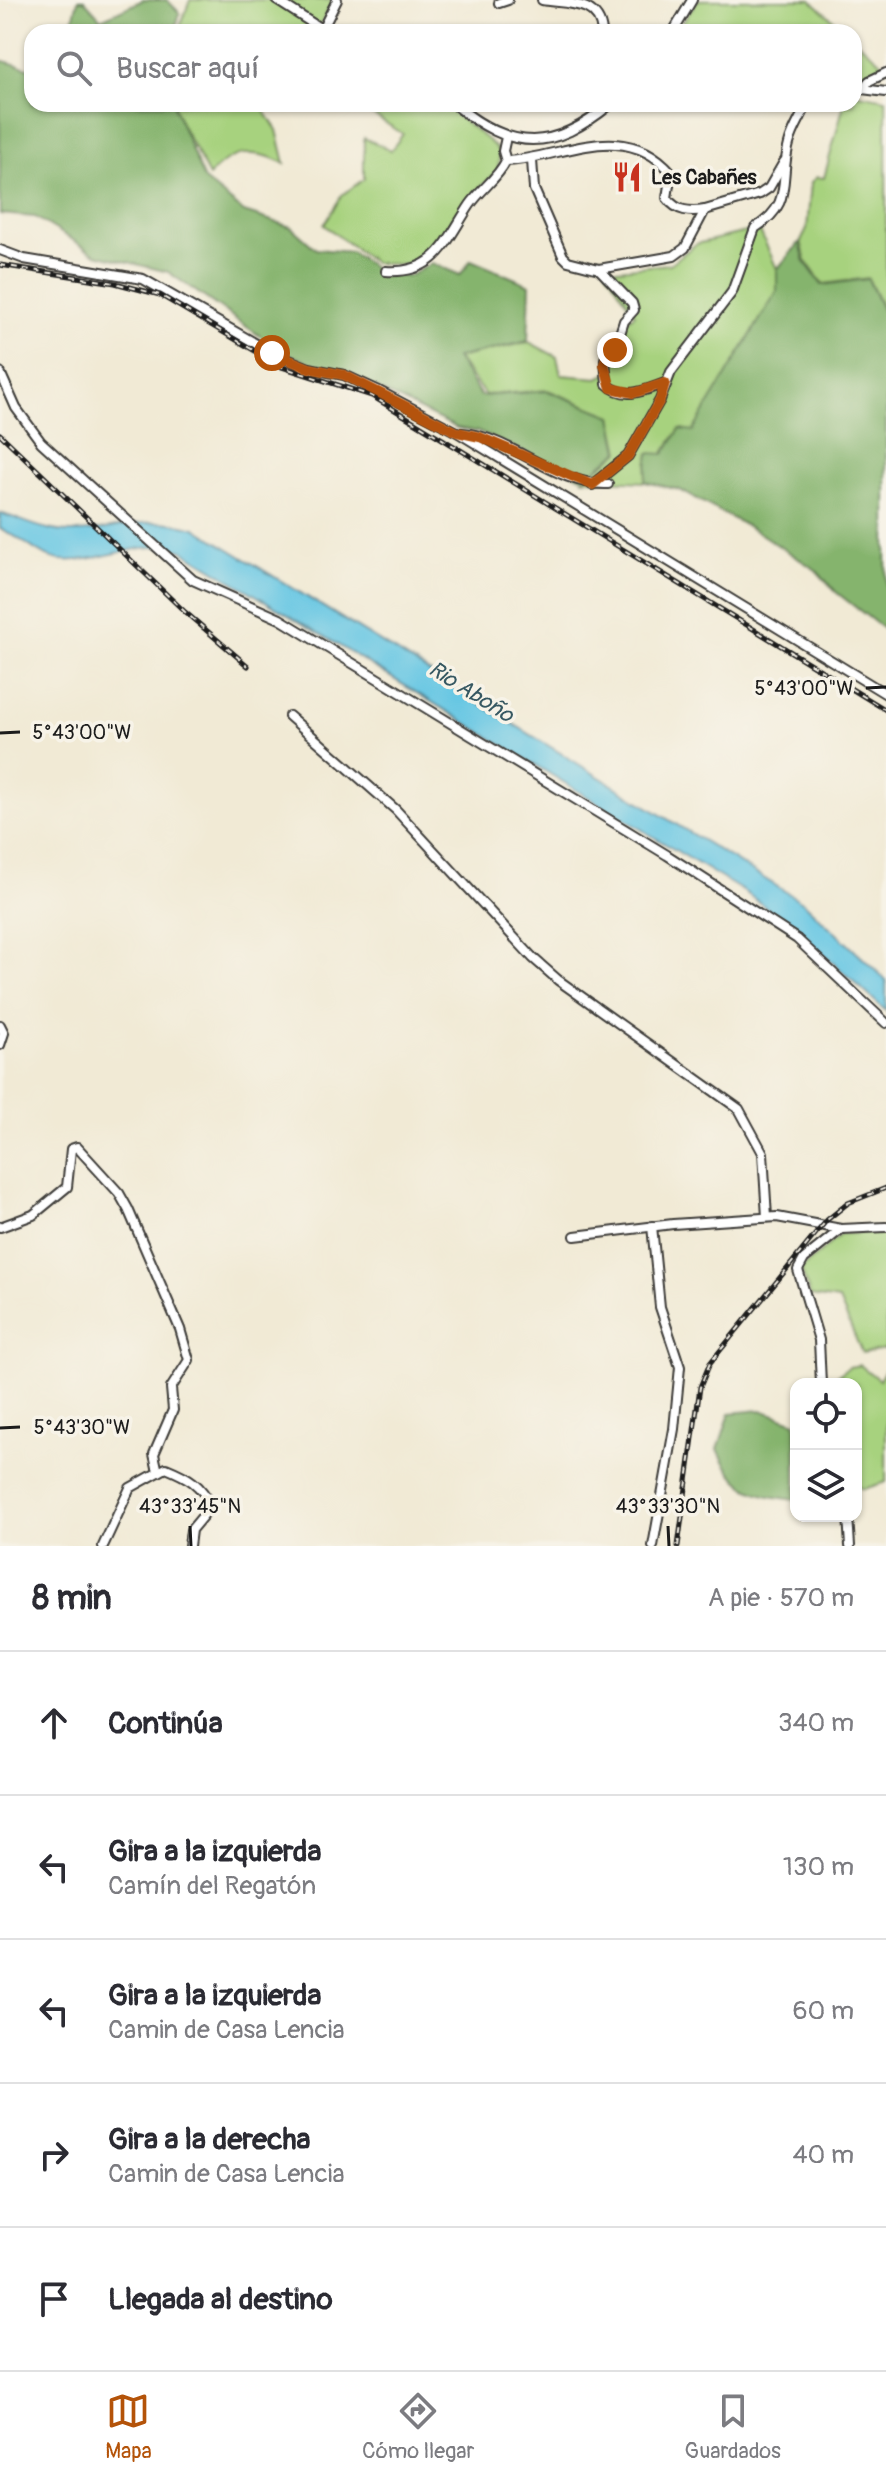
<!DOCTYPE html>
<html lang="es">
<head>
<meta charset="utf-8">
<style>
	body { margin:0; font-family:Pangolin,sans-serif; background:#f2f2f3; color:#2b2b33 }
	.controls { position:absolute; right:24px; bottom:24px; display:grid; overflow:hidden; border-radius:16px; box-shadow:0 2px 6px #0004 }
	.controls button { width:72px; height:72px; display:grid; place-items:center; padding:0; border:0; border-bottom:2px solid #e1e1e2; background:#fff; color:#2b2b33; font:40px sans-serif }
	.stop { position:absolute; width:24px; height:24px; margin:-18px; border:6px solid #b45309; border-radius:50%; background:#fff }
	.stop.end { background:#b45309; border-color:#fff; box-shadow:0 2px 8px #0008 }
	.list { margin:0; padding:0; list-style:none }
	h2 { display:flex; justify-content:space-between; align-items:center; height:104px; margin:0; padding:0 32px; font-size:34px }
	h2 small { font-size:26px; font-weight:400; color:#7c7c81 }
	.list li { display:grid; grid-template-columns:52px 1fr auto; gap:24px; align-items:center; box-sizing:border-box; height:144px; padding:0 32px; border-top:2px solid #e1e1e2 }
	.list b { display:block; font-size:30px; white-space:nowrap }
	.list p { margin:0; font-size:26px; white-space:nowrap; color:#7c7c81 }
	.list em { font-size:26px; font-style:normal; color:#7c7c81 }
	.icon { flex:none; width:44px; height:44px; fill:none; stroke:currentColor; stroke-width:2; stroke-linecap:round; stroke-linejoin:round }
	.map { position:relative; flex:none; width:886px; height:1546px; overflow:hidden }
	.search { position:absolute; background:#fff; box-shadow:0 2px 6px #0004; left:24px; right:24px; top:24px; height:88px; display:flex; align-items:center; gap:20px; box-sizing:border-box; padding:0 28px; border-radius:24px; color:#7c7c81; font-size:30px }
	.sheet { height:824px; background:#fff }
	nav { display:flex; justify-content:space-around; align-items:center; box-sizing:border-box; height:112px; border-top:2px solid #e1e1e2; background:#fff; font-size:22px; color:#7c7c81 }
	nav a { display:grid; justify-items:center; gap:4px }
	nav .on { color:#b45309 }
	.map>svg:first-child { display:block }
</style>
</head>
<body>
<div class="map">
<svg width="886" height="1546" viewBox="0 0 886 1546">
	<rect width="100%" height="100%" fill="#f7f3e8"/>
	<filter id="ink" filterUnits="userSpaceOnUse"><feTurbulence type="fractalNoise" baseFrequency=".0125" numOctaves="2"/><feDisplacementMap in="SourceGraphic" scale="16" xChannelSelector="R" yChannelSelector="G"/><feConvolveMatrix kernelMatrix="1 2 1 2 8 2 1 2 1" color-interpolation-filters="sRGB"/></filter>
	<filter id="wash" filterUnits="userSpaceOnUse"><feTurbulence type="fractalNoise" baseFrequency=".006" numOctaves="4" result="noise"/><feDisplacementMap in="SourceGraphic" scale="32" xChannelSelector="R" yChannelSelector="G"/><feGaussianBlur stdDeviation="1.8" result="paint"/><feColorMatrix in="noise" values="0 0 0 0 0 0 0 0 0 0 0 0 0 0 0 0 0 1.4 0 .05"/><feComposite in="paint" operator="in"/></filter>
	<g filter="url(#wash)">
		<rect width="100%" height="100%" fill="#f1ead5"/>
		<g fill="#a7d27e" stroke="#62774d" stroke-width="2">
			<path d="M190,0H333L322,22L311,32H178Z"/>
			<path d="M698,0H811L847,32H676Z"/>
			<path d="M854,39L883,63L885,68L854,81Z"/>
			<path d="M854,93L886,99V316L868,278L823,284L806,261L801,241L807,229L811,182L817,177L824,178L844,104H854Z"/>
			<path d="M175,104H260L277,130L285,163C254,149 232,149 209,176L175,112Z"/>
			<path d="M373,104H442C453,114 494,142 498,151C500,156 499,164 498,171C484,185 464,200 454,217C441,237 432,251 413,265L374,263L324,225L342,195L364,179V138L391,150L403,134L367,111Z"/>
			<path d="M759,229L777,269V292L693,432L680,429L663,454H649L645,482L584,479L620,451L612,416L548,390L485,395L457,358L529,342L557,357L561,375L598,378L608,373V358L621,345L625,321L635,314L606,270L670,264L696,244Z"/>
			<path d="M886,1232V1349L862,1353L839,1300L810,1296L801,1269L841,1234Z"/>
			<path d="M860,1365L879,1380L886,1369V1482L864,1489L856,1486V1384H826L849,1367Z"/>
		</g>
		<g fill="#85b46d" stroke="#506844" stroke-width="2">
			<path d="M78,0H84L101,19L143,0H167L180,13L174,32H70Z"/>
			<path d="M0,60L32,69V104H173L204,180L244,212L291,227L316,249L351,252L383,274L409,276L432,263L460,275L471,260L530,285L528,341L456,358L481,396L548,391L612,416L619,451L584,478L478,432L457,428L367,384L283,352L168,272L96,254L35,217L0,214Z"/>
			<path d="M800,242L805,262L822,285L868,279L886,318V631L836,592L816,570L756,531L680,490L645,482L649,453L664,454L680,429L693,431L777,291V269Z"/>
			<path d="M761,1410L796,1422V1500C754,1495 737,1491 718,1449L730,1413Z"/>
		</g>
		<path fill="#65c6e3" stroke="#407180" stroke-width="2" d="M0,513C23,520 48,533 72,532C120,532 143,513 195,528L804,903L886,980V1011L796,929L746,893L183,551C144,537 102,564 60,560C38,557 21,536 0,529Z"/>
	</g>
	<g filter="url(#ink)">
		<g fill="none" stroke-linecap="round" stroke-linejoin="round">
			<g stroke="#3c3b38" stroke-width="12">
				<g id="minor">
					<path d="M276,0L326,32"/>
					<path d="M542,0C567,4 599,0 602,32"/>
					<path d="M499,3L508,0"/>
					<path d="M322,30L337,0"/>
					<path d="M673,32L692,0"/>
					<path d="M864,87L869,81L886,73"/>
					<path d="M854,88L886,92"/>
					<path d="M454,104C513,152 552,152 611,104"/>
					<path d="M532,160L534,189L563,256L568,261L599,269L632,303L634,310L624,321L615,350L605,359L607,384C625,401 645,390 665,383"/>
					<path d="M506,161C561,159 623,117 671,172L667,198C677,212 690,212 705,210"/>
					<path d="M0,250L24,259L143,279L272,353L309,368L344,375L379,391L457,432L886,694"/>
					<path d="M599,269L674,256L685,248L705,210L760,194L769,188L784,162"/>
					<path d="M386,271C437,274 446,241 470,205C481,189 497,179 506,161L503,151L506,137"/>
					<path d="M0,372L16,408L41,442L193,580L280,619L667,855L797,939L886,1023"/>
					<path d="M462,433C513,437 555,486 608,484"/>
					<path d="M592,485L628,456L660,400L671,372L732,292L755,228C794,204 779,180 789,144C793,129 801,118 807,104"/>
					<path d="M289,716L396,810L533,958L558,980L739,1109L763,1153L767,1217"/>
					<path d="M0,1025L4,1033L0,1045"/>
					<path d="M652,1226L660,1307L680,1367L674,1429L653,1546"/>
					<path d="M0,1227L33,1215L67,1187L71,1149L77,1147L119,1193L128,1209L180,1329L189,1360L171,1388L173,1410L154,1454L158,1472"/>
					<path d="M575,1236L673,1224L777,1217L841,1229L886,1227"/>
					<path d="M821,1384L819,1340L798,1270L804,1259L840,1230"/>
					<path d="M848,1516L850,1546"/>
					<path d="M103,1546L130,1488L166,1468C188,1477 201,1484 211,1506L191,1530L189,1546"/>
				</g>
			</g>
			<use href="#minor" stroke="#fff" stroke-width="8"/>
			<g stroke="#1c1c1c" stroke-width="5">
				<g id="rail">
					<path d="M0,265L115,283L160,295L282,367L372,396L886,710"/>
					<path d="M0,434L185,612L248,666"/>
					<path d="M678,1546L700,1387L710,1363L827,1220L848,1203L886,1188"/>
				</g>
			</g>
			<use href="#rail" stroke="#f7f3e8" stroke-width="2" stroke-dasharray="6" stroke-linecap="butt"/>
		</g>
	</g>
	<g fill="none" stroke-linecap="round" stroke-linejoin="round" filter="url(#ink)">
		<path stroke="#b45309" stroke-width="10" d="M272,353L309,368L344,375L457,432L480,437L592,485L628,456L660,400L665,383L634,393L611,388L604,364L607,354L615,350"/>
	</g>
	<path fill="none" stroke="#1c1c1c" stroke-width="3" d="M866,688L886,687M0,733L20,732M0,1428L20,1427M190,1526L191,1546M668,1526L669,1546"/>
	<defs>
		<g id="restaurant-bare" transform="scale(2.4)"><path d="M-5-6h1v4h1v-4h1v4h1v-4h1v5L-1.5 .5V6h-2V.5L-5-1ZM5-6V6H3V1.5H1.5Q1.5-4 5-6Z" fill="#c8321e" stroke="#f7f3e8" stroke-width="2.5" paint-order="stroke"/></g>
	</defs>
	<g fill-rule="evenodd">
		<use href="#restaurant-bare" x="627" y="177"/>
	</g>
	<g text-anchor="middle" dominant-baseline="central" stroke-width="7" stroke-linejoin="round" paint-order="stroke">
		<g font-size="20" font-weight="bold" fill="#1c1c1c" stroke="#f7f3e8" text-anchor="start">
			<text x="651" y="177">Les Cabañes</text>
		</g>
		<g font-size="22" font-style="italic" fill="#365862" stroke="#f7f3e8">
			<text transform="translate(471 692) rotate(32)">Rio Aboño</text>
		</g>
	</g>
	<g font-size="20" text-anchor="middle" fill="#1c1c1c" stroke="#f7f3e8" stroke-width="7" stroke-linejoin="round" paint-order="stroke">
		<text x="804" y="695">5°43'00"W</text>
		<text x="82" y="739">5°43'00"W</text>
		<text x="82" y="1434">5°43'30"W</text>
		<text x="190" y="1513">43°33'45"N</text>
		<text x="668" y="1513">43°33'30"N</text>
	</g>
</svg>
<div class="controls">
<button><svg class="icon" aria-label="locate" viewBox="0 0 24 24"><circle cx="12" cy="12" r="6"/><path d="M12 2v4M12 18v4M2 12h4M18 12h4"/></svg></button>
<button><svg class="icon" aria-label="layers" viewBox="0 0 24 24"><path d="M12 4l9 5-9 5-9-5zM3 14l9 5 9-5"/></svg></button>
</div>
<div class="stop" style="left:272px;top:353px"></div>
<div class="stop end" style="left:615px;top:350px"></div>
<div class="search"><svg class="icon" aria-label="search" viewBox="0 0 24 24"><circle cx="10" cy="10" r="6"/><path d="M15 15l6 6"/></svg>Buscar aquí</div>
</div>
<section class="sheet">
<h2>8 min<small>A pie · 570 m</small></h2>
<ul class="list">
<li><svg class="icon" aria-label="ahead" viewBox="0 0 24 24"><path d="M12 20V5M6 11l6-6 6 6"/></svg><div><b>Continúa</b></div><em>340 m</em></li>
<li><svg class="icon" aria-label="left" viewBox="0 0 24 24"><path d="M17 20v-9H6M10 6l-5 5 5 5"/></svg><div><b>Gira a la izquierda</b><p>Camín del Regatón</p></div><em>130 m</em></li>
<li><svg class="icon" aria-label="left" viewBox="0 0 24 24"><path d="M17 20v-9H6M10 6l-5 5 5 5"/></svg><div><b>Gira a la izquierda</b><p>Camin de Casa Lencia</p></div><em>60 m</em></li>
<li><svg class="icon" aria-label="right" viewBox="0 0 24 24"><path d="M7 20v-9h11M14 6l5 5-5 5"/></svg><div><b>Gira a la derecha</b><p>Camin de Casa Lencia</p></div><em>40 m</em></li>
<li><svg class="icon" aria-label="arrive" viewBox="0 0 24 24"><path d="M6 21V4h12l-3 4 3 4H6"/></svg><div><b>Llegada al destino</b></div></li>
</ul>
</section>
<nav>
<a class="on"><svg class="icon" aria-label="map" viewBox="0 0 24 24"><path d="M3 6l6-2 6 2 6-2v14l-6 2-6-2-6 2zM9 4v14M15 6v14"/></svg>Mapa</a>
<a><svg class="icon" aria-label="directions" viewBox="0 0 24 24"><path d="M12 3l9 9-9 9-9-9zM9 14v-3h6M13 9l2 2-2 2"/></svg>Cómo llegar</a>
<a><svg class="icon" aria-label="saved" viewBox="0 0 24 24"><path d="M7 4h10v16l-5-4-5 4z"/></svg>Guardados</a>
</nav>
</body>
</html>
